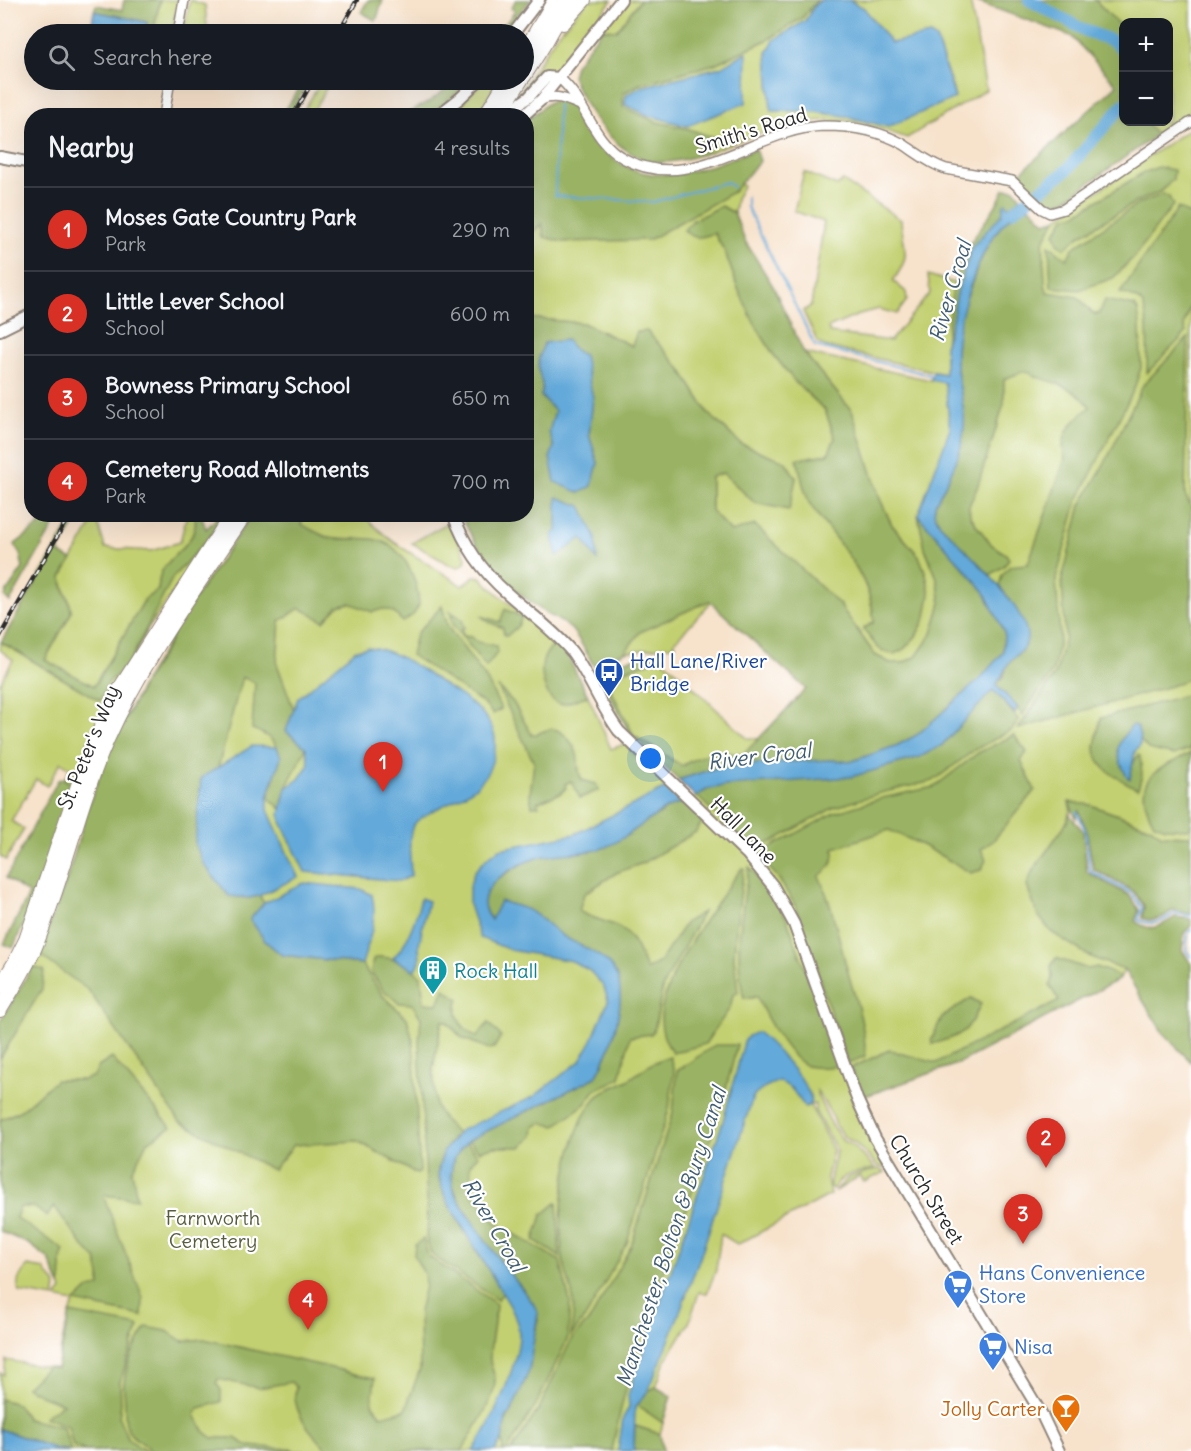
<!DOCTYPE html>
<html lang="en">
<head>
<meta charset="utf-8">
<style>
	body { margin:0; font-family:Delius,sans-serif; background:#20242c; color:#f1f3f6 }
	.controls { position:absolute; right:18px; top:18px; display:grid; overflow:hidden; border-radius:12px; box-shadow:0 6px 24px #0002 }
	.controls button { width:54px; height:54px; display:grid; place-items:center; padding:0; border:0; border-bottom:2px solid #363941; background:#171b24; color:#f1f3f6; font:30px sans-serif }
	.you { position:absolute; left:651px; top:759px; width:21px; height:21px; margin:-15px; border:4px solid #fff; border-radius:50%; background:#1a73e8; box-shadow:0 0 0 9px #1a73e833 }
	.badge { display:grid; place-items:center; width:39px; height:39px; border-radius:50%; background:#d93025; color:#fff; font-size:20px; font-weight:700 }
	.pin { position:absolute; translate:-50% -50px; filter:drop-shadow(0 2px 3px #0008) }
	.pin::after { content:''; position:absolute; top:32px; width:21px; height:18px; background:inherit; clip-path:polygon(0 0,100% 0,50% 100%) }
	.list { margin:0; padding:0; list-style:none }
	h2 { display:flex; justify-content:space-between; align-items:center; height:78px; margin:0; padding:0 24px; font-size:26px }
	h2 small { font-size:20px; font-weight:400; color:#9ea1a6 }
	.list li { display:grid; grid-template-columns:39px 1fr auto; gap:18px; align-items:center; box-sizing:border-box; height:84px; padding:0 24px; border-top:2px solid #363941 }
	.list b { display:block; font-size:22px; white-space:nowrap }
	.list p { margin:0; font-size:20px; white-space:nowrap; color:#9ea1a6 }
	.list em { font-size:20px; font-style:normal; color:#9ea1a6 }
	.icon { flex:none; width:33px; height:33px; fill:none; stroke:currentColor; stroke-width:2; stroke-linecap:round; stroke-linejoin:round }
	.map { position:relative; flex:none; width:1191px; height:1451px; overflow:hidden }
	.search { position:absolute; background:#171b24; box-shadow:0 6px 24px #0002; left:24px; top:24px; width:510px; height:66px; display:flex; align-items:center; gap:15px; box-sizing:border-box; padding:0 21px; border-radius:33px; color:#9ea1a6; font-size:22px }
	.panel { position:absolute; background:#171b24; box-shadow:0 6px 24px #0002; left:24px; top:108px; width:510px; height:414px; border-radius:24px }
	.map>svg:first-child { display:block }
</style>
</head>
<body>
<div class="map">
<svg width="1191" height="1451" viewBox="0 0 1191 1451">
	<rect width="100%" height="100%" fill="#fff"/>
	<filter id="ink" filterUnits="userSpaceOnUse"><feTurbulence type="fractalNoise" baseFrequency=".0167" numOctaves="2"/><feDisplacementMap in="SourceGraphic" scale="12" xChannelSelector="R" yChannelSelector="G"/><feConvolveMatrix kernelMatrix="1 2 1 2 8 2 1 2 1" color-interpolation-filters="sRGB"/></filter>
	<filter id="wash" filterUnits="userSpaceOnUse"><feTurbulence type="fractalNoise" baseFrequency=".008" numOctaves="4" result="noise"/><feDisplacementMap in="SourceGraphic" scale="24" xChannelSelector="R" yChannelSelector="G"/><feGaussianBlur stdDeviation="1.35" result="paint"/><feColorMatrix in="noise" values="0 0 0 0 0 0 0 0 0 0 0 0 0 0 0 0 0 1.4 0 .05"/><feComposite in="paint" operator="in"/></filter>
	<g filter="url(#wash)">
		<rect width="100%" height="100%" fill="#f7e2cb"/>
		<g fill="#c3d071" stroke="#777e4e" stroke-width="1.5" fill-rule="evenodd">
			<path d="M160,0H178L172,34H153Z"/>
			<path d="M190,0L205,5L207,27L214,29L211,34H183Z"/>
			<path d="M588,0H612L557,73H547L510,108L555,37Z"/>
			<path d="M626,0H640L617,30L602,29Z"/>
			<path d="M817,0H821L815,5L805,21L774,40L767,53L771,111H808L845,116L955,98L953,89L936,39L930,35L891,43L864,8L849,0H970L986,90L907,138C889,132 872,125 853,122C800,114 753,136 704,154L713,138L689,129L656,122L622,107L623,93L640,84L714,64L769,39L803,17ZM746,52L650,116L699,72L721,67Z"/>
			<path d="M1095,0H1191V111L1156,135L1146,122H1168V22H1124L1123,29Z"/>
			<path d="M322,80H331L311,115H301Z"/>
			<path d="M484,80H499L477,115L449,116Z"/>
			<path d="M1191,128V836L1162,835L1150,827L1091,805L1069,803L1071,811L1067,822L1032,872L1089,956L1124,970L1120,979L957,1064L862,1097L869,1134L887,1169L878,1166L855,1143L844,1137L836,1126L833,1117L817,1091V1095L833,1127L842,1140L852,1145L875,1168C855,1176 849,1167 833,1189L830,1187C829,1174 836,1162 836,1149L815,1111V1104L810,1105L833,1150L827,1178L830,1195L740,1243L737,1244L721,1234L716,1270L707,1293L699,1292L689,1323L665,1361L656,1387L648,1391L638,1405L663,1423L660,1434L636,1426L634,1451H0V1373L4,1375L6,1360L57,1369L64,1333L74,1302L56,1298L62,1290L49,1259L29,1244L0,1231V1022L30,972L52,922L114,735C127,716 136,697 146,678C156,661 167,647 174,629L251,515H364C394,549 427,560 462,586L474,576L481,577C500,600 526,613 547,634C578,666 594,709 611,749L625,744L687,805L697,796L851,777L1005,593L940,524L964,417L956,361L1029,206L1045,222L1056,219Z"/>
			<path d="M804,172L837,186L843,181L901,220C903,250 913,253 893,281L906,292L907,300L897,314L879,309L863,313L828,328L830,333L890,341L930,293L928,275L954,283L945,344V374L827,347L818,343L803,311L811,306L824,222L794,211Z"/>
			<path d="M740,183L743,186L736,199L734,213L721,206L714,232L725,252L739,291L773,354L796,383L825,410L835,438L828,455L812,456L808,501C835,538 872,575 874,622L864,629L903,650L916,636L926,617L919,556L892,525L880,499L852,411L804,353L945,383L950,429L918,515L925,548L937,578L941,603L932,634L916,657L902,663H890L875,655L839,604L731,532L711,511V477L723,473L755,503L789,509L796,478L785,461L741,444L708,413L680,368L583,323L527,318L526,237L543,224L733,192Z"/>
			<path d="M187,515H195C200,542 173,551 162,571C159,576 159,584 158,590L145,599L94,687L45,660L71,613C72,600 62,590 62,577L96,517L105,548L151,551L180,542Z"/>
			<path d="M449,522L466,557L465,563L459,567L450,565L412,543Z"/>
			<path d="M208,538L209,540L146,632L72,790L69,782L64,779L70,768L61,762L47,786L36,779L11,821L24,829L6,860L0,856V683L13,660L0,650L1,642L100,701L107,684L173,577Z"/>
			<path d="M709,600L711,602L674,642L676,645L625,652L640,632Z"/>
			<path d="M662,658L747,738L759,739L743,755C722,751 700,755 682,766L634,736L608,684L618,672Z"/>
			<path d="M878,1169L885,1172L864,1182L860,1176L834,1192L849,1177Z"/>
			<path d="M28,1266L44,1269C52,1286 59,1275 54,1298L20,1292C14,1282 21,1273 28,1266Z"/>
		</g>
		<g fill="#9ab263" stroke="#626e47" stroke-width="1.5" fill-rule="evenodd">
			<path d="M124,0H160L153,34H145L147,22L94,11L96,5L122,10Z"/>
			<path d="M368,0H383L376,21L361,12Z"/>
			<path d="M516,0H531L517,16L506,34H498L515,11L511,8Z"/>
			<path d="M640,0H817L803,17L769,39L714,64L640,84L623,93V107L656,122L689,129L714,138L704,154C689,158 674,163 658,162C618,159 584,110 572,76L575,65L602,29L617,30Z"/>
			<path d="M972,0H1095L1123,29L1124,122H1146L1156,135L1065,200C1042,209 1033,190 1018,175L1117,85L1071,36Z"/>
			<path d="M305,80H310L289,115H282Z"/>
			<path d="M458,80H469C460,91 438,113 423,116C417,117 410,116 404,115L430,101Z"/>
			<path d="M561,100C566,103 573,105 577,109C579,113 581,118 583,122C588,130 595,140 602,148C646,196 706,168 756,149L760,161L733,192L649,240L562,242L544,237L542,224L527,237V120L549,102Z"/>
			<path d="M1158,167L1174,170L1173,179L1162,191L1136,202L1079,236L1065,248L1058,243L1055,233L1066,216L1074,215L1141,174Z"/>
			<path d="M1004,189H1014L1021,198L1002,214L964,277L957,293L952,321L945,344C949,315 951,283 963,257C973,232 995,214 1004,189Z"/>
			<path d="M1163,194L1169,197L1173,205L1135,256L1113,278L1079,290L1051,287L1049,245L1067,259L1073,248L1138,204Z"/>
			<path d="M721,206L734,213L745,241L773,286L804,353L852,411L880,499L892,525L919,556L926,574L930,594L926,617L916,636L903,650L894,654L883,651L877,647L863,629L874,622C872,573 835,542 810,504C803,492 801,473 797,459L828,454L835,438L825,410L796,383L773,354L754,323L739,291L725,252L714,233C702,237 694,241 684,230L693,220Z"/>
			<path d="M1029,206L1045,222L1056,219L1043,242L1045,284L1047,292L1078,297L1093,314H1099L1105,300L1135,306L1138,311L1140,326L1141,368L1134,389L1077,502L1056,579L1060,637L1053,671L1022,716L1017,707L996,685L1004,675L1007,665L1023,649L1005,593L999,586L1002,575L1010,566L1027,564L1030,558L1065,459C1058,436 1072,421 1090,407C1077,388 1054,382 1033,376L1030,372H1022L1004,379V404L977,488L969,506L970,515L977,526L992,545L1006,554L1009,559L1004,566L990,575L940,524L934,513L935,504L944,488L963,436L964,417L956,361L957,332L962,310L979,264L990,241L1006,220Z"/>
			<path d="M1178,208L1191,215V304L1184,325L1186,333L1147,373C1147,358 1150,313 1141,302C1136,297 1126,295 1120,293Z"/>
			<path d="M527,318L583,323L632,346L637,332L647,331L680,368L708,413L741,444L785,461L796,478L789,510L755,503L723,473L711,477V511L731,532L755,525L839,604L875,655L890,663H902L916,657L932,634L941,603L937,578L925,548L918,515L984,591L1004,632L1003,652L981,678L917,735L898,745L850,762L832,760L716,768L678,780L629,732L598,675L600,670C620,661 640,653 662,658L618,672L608,684L634,736L682,766C704,752 718,751 743,755L806,689L709,601L640,632L625,652L594,666C587,654 581,641 572,630C565,622 550,617 541,610C504,583 480,557 461,515L526,514ZM566,340L577,352L593,398L589,435L598,463L550,458L554,447L549,432L555,411L541,396L544,384Z"/>
			<path d="M1188,338L1185,495L1191,506V678L1171,686L1018,729L1056,673L1065,637L1062,579L1081,505L1108,457L1143,385Z"/>
			<path d="M46,515H60L10,602L5,597L6,593L23,568L20,554L14,545L40,525L37,521Z"/>
			<path d="M75,515H80L58,552L72,560C69,565 63,572 62,578C61,590 72,601 71,613L45,660L94,686L145,599L158,590C159,584 159,576 162,571C173,551 200,542 195,515H201L206,529L216,519L215,515H225L208,539L173,577L129,663L107,684L100,701L1,642Z"/>
			<path d="M251,515H304L301,524C310,529 320,535 330,538C344,541 359,537 372,539C403,543 418,578 419,605L414,614L403,622L393,612L383,609L372,612L350,603L338,606L324,621L300,608L280,621L277,664L294,710L286,731L306,748L286,788L281,809L268,797C278,766 292,743 252,729L255,683L242,677L218,768L201,778L249,898L259,895L264,903L250,919L282,955L362,964L383,996L407,1018L413,1041L420,1172L417,1174L357,1141L294,1145L273,1170L180,1122L88,990L38,954L66,882L88,807L114,735L126,718L148,676L169,644L174,629Z"/>
			<path d="M442,606L448,627L487,680L501,709L493,714L483,703L411,655L416,634Z"/>
			<path d="M505,609L522,617L518,626L507,636L504,635L503,628L489,622L481,616L500,622Z"/>
			<path d="M450,611L462,619L464,627L461,631L464,636L471,637L478,642L497,646V653L486,667L453,625Z"/>
			<path d="M557,645L568,657L588,696C579,697 568,705 560,704C542,701 532,653 557,645Z"/>
			<path d="M498,687L513,702L532,735C539,734 544,730 551,729C562,728 572,742 576,751C580,761 576,769 582,780L596,784L599,790L580,798L571,781L565,784L566,788L561,793L537,802L539,806H532L530,794L534,763Z"/>
			<path d="M993,689L1019,720L1012,730L976,749L933,781L880,793L833,808L770,843L750,848L697,796L708,789L941,746Z"/>
			<path d="M1191,693L1190,749L1174,755L1148,749L1141,741L1137,726L1130,769L1138,755L1140,756L1142,775L1138,789C1122,780 1094,769 1095,747C1096,737 1099,727 1101,718L1180,697Z"/>
			<path d="M1014,735L1027,752L1021,761L1035,790L993,841L981,849L986,860L981,870L971,873L920,844L889,830L834,848C835,862 831,868 819,876C832,905 838,935 846,965C854,996 866,1024 865,1056L850,1063L847,1062L795,905L777,876L759,857L771,847L834,813L882,798L934,787L978,753Z"/>
			<path d="M1191,753V825L1188,829L1166,828L1154,824C1129,778 1155,771 1191,753Z"/>
			<path d="M64,779L69,782L72,790L35,899L13,948L4,944L29,894L6,878L58,780Z"/>
			<path d="M684,802L703,821L696,832L643,863L616,873L584,894L579,911C592,919 608,921 620,928C634,936 641,956 646,970L660,962L686,922L703,912L663,986L655,1027L651,1034L630,1037L620,1078L595,1090L585,1104L555,1126L541,1123L534,1127L533,1136L521,1147H493L479,1151L469,1141L471,1139L596,1077C612,1048 619,1018 619,985L571,941L550,928L527,909L521,908L492,920L487,914L483,903L486,891L497,879L523,863L659,815L671,805Z"/>
			<path d="M1069,802L1091,805L1150,827L1162,835L1191,836V914L1173,910C1163,918 1154,923 1142,918L1144,906L1133,891L1093,869L1086,829L1079,811L1076,818Z"/>
			<path d="M1069,814L1083,831L1087,872L1129,895L1139,910L1135,921C1150,933 1160,927 1175,917L1191,919V926L1184,933L1182,950L1191,963V1062L1163,1033L1124,970L1089,956L1051,932L1037,914L1027,886L1032,872L1067,822Z"/>
			<path d="M749,867L772,895L786,917L840,1064L836,1066C827,1067 816,1069 807,1066C788,1058 764,1015 757,996L752,998H744C733,955 742,910 749,867Z"/>
			<path d="M742,868H744L736,927L734,957L738,992L733,995L730,1008L705,1044L673,1053C665,1043 661,1031 661,1019C661,978 717,901 742,868Z"/>
			<path d="M378,957C395,957 408,965 421,976L424,1003L438,1004L444,989L459,999C452,1016 462,1029 477,1037L488,1023L501,1036L494,1048L489,1049L462,1038L447,1022L442,1021L433,1068L436,1107L445,1121L457,1134C449,1142 440,1159 438,1170C435,1192 490,1271 503,1293L497,1300L431,1254L426,1237L428,1222L419,1041L421,1018L412,1004L399,1003L383,990L371,972L373,959Z"/>
			<path d="M1056,958L1088,969L1097,967L1117,975L1120,979L957,1064L862,1097L851,1068L889,1050L936,1063L1059,1001L1050,986L1052,977L1051,966Z"/>
			<path d="M32,967L44,970L42,989L0,1059V1022Z"/>
			<path d="M971,998L981,1004C965,1035 966,1033 933,1044L931,1040L942,1017Z"/>
			<path d="M715,1045H737C706,1183 637,1311 612,1451H511L539,1409L571,1340L591,1318L631,1246L673,1112L677,1071Z"/>
			<path d="M670,1057L674,1072L669,1109L627,1243L587,1315L571,1336C572,1324 575,1311 573,1299C571,1285 565,1272 563,1259C557,1216 566,1133 595,1099C603,1089 616,1087 626,1081C643,1071 650,1061 670,1057Z"/>
			<path d="M112,1058L171,1127L147,1142L132,1171L137,1199L103,1195L143,1298L142,1316L75,1302L90,1288L100,1286V1275L96,1259L84,1247L54,1206L47,1217L34,1207H20L16,1218L64,1250C57,1266 65,1270 60,1286L49,1259L29,1244L0,1231V1120L21,1110L56,1080H83L94,1076L98,1067Z"/>
			<path d="M467,1143L478,1155L470,1165L473,1194L496,1223L560,1261L570,1302L568,1338L536,1405L507,1451H503C501,1436 503,1422 512,1410L538,1323C538,1303 521,1288 509,1273C498,1259 489,1245 479,1231C461,1206 434,1169 467,1143Z"/>
			<path d="M557,1202L560,1257L534,1240L542,1215Z"/>
			<path d="M423,1239L428,1256L496,1304C495,1323 490,1341 490,1360C491,1368 496,1376 495,1383C494,1400 471,1435 462,1451H329C313,1435 290,1412 296,1387L291,1382L259,1388L218,1379L216,1383L221,1390V1402L199,1408L195,1415L204,1431L213,1438H235L248,1446L291,1449L295,1451H150C144,1441 135,1441 130,1433C123,1422 126,1414 125,1402C125,1395 123,1389 124,1383C126,1363 136,1343 147,1327L167,1331L182,1341L204,1339L341,1370C354,1375 362,1375 375,1378L372,1403L381,1416L405,1410L420,1369L419,1312L425,1285L424,1274L414,1255L415,1245Z"/>
			<path d="M70,1313L139,1326L120,1381L121,1403L119,1418L128,1439L145,1451H86L73,1446L68,1426L44,1417L63,1404L41,1395L26,1387L47,1367L57,1369Z"/>
			<path d="M656,1387L671,1396L663,1423L637,1405L648,1391Z"/>
			<path d="M0,1399L17,1404L27,1419L63,1427L71,1451L53,1448L0,1429Z"/>
			<path d="M635,1426L660,1434L663,1451H634Z"/>
		</g>
		<g fill="#63a9d9" stroke="#476a82" stroke-width="1.5">
			<path d="M821,0H849L864,8L891,43L930,35L936,39L955,98L888,127L845,116L808,111H771L767,53L774,40L805,21L815,5Z"/>
			<path d="M94,11L147,22L145,34H90Z"/>
			<path d="M747,52L746,103L687,126L650,116L625,105L626,95L641,87L721,67Z"/>
			<path d="M1021,198L1029,206C1021,210 1012,215 1006,221C978,248 955,321 956,360C957,385 968,411 963,437C959,461 946,483 935,504L934,513L940,524C960,545 1031,610 1027,639C1026,651 1014,655 1008,664C1004,671 1001,678 996,685L1017,707L1015,713L993,690L941,746L920,757L851,777L726,786L708,789L696,797L678,780L716,768L780,762L832,760L850,762L898,745L917,735L981,678L1003,652L1004,632L984,591L918,515L950,429L945,383L931,380L933,372L945,374V344L952,321L957,293L972,247L1002,214L1004,204L1006,203L1009,207Z"/>
			<path d="M566,340L577,352L584,355L593,398L589,435L598,463L592,486L580,493L555,482L550,458L554,447L549,432L555,411L541,396C544,385 541,382 539,372C536,362 541,352 544,343Z"/>
			<path d="M557,497L581,506L596,538L597,560L582,538L557,556L553,534L557,531Z"/>
			<path d="M367,647C398,649 427,674 452,690C473,704 499,720 495,749C489,790 464,794 431,812C425,816 417,819 413,826C407,839 411,862 411,876L400,881L305,872L281,822L280,814L286,788L299,779L309,764L306,748L286,731L298,698L356,650Z"/>
			<path d="M1133,725L1137,726C1139,735 1144,745 1135,751L1130,779L1127,777C1115,752 1113,746 1133,725Z"/>
			<path d="M252,746L277,747L281,757L268,797V810L298,877L259,896L249,898L229,896L203,863L195,843L201,778Z"/>
			<path d="M668,787L684,802C653,810 631,839 600,849C581,854 560,853 541,857C516,863 466,890 491,920L500,901C509,904 518,906 526,909C536,912 553,930 563,936C578,945 598,952 610,965C634,990 610,1052 596,1077L471,1139L462,1147L453,1160L451,1175L455,1194L468,1215L501,1262L533,1303L538,1313L529,1371L512,1410L506,1418L502,1440L495,1451H473C491,1425 518,1366 519,1335C519,1324 514,1314 509,1304L450,1206L442,1188L438,1172L443,1152L461,1130L533,1097L580,1061L592,1040L608,1001L604,987L590,971L572,961L510,950L480,938L469,905V889L474,872L488,857L500,849L575,834Z"/>
			<path d="M304,883L361,889L372,895C378,918 369,942 362,964L282,955L265,941L250,919L264,903Z"/>
			<path d="M421,898L428,901L419,945L420,961L418,966L414,970L393,958C408,944 416,918 421,898Z"/>
			<path d="M757,1032C771,1042 800,1075 808,1091C811,1096 811,1099 810,1105L805,1107L791,1088L779,1081L765,1087L753,1097L700,1258L667,1346L648,1391L635,1408L634,1451H618L623,1418L629,1407L628,1395L723,1121L744,1042L748,1036Z"/>
			<path d="M0,1429L53,1448L68,1451H9L0,1448Z"/>
		</g>
		<g fill="none" stroke-linecap="round" stroke-linejoin="round">
			<g stroke="#63a9d9" stroke-width="2">
				<path d="M558,105L555,196L653,202L727,182L733,187"/>
				<path d="M747,196V207L815,346L934,376"/>
				<path d="M1077,812L1085,830L1090,871L1131,893L1142,908L1138,920C1152,926 1163,923 1174,913L1191,916"/>
				<path d="M1191,930L1188,933L1186,950L1191,957"/>
			</g>
			<g stroke="#63a9d9" stroke-width="12">
				<path d="M1029,0L1086,31L1113,41L1124,50"/>
				<path d="M1013,211L1066,171L1124,104"/>
			</g>
		</g>
	</g>
	<g filter="url(#ink)">
		<g fill="none" stroke-linecap="round" stroke-linejoin="round">
			<g stroke="#91867b" stroke-width="12">
				<g id="minor">
					<path d="M178,34L184,0"/>
					<path d="M559,78C586,100 591,140 623,158C691,197 756,128 824,126C850,126 880,131 903,144C917,153 930,164 946,169L1012,181L1042,209L1050,213L1064,209L1191,122"/>
					<path d="M541,100C555,94 566,99 580,105"/>
					<path d="M164,116L170,80"/>
				</g>
			</g>
			<g stroke="#91867b" stroke-width="14">
				<g id="major">
					<path d="M513,34L539,0"/>
					<path d="M437,116L459,99L479,80"/>
					<path d="M502,116L529,97L547,77L559,78"/>
					<path d="M523,116L541,100L621,0"/>
					<path d="M0,157L32,163"/>
					<path d="M0,330L32,314"/>
					<path d="M453,514C464,545 483,572 507,593C529,613 553,629 572,652C590,677 601,707 619,731L748,855L773,886L794,924L857,1099L875,1138L1041,1413L1059,1451"/>
				</g>
			</g>
			<g stroke="#91867b" stroke-width="16">
				<g id="highway">
					<path d="M563,23L584,0"/>
					<path d="M524,52L555,0"/>
					<path d="M524,76L546,41L569,0"/>
					<path d="M485,116L507,80"/>
					<path d="M498,116L521,80"/>
					<path d="M0,987L14,964L26,940L90,750L122,685L232,514"/>
					<path d="M0,1010C13,988 28,966 37,942C64,876 78,805 107,740C143,659 196,588 245,514"/>
				</g>
			</g>
			<use href="#minor" stroke="#fff" stroke-width="9"/>
			<use href="#major" stroke="#fff" stroke-width="10"/>
			<use href="#highway" stroke="#fff" stroke-width="14"/>
			<g stroke="#2b2b2b" stroke-width="4.5">
				<g id="rail">
					<path d="M338,34L357,0"/>
					<path d="M293,116L313,80"/>
					<path d="M0,636L70,514"/>
				</g>
			</g>
			<use href="#rail" stroke="#fff" stroke-width="2" stroke-dasharray="7" stroke-linecap="butt"/>
		</g>
	</g>
	<defs>
		<g id="bus-pin" transform="scale(1.5)"><path d="M0 17L-7.5 6A9.5 9.5 0 1 1 7.5 6Z" fill="#1a4fb4" stroke="#fff"/><path d="M-5-6H5V4H4V6H2V4H-2V6H-4V4H-5ZM-3.5-4V0h7V-4ZM-3.5 1.2v1.5H-2V1.2ZM2 1.2v1.5H3.5V1.2Z" fill="#fff"/></g>
		<g id="building-pin" transform="scale(1.5)"><path d="M0 17L-7.5 6A9.5 9.5 0 1 1 7.5 6Z" fill="#0f9aa8" stroke="#fff"/><path d="M-4-6H4V6H1V3H-1V6H-4ZM-2.5-4.3h1.7v1.8h-1.7ZM.8-4.3h1.7v1.8H.8ZM-2.5-1h1.7V.8h-1.7ZM.8-1h1.7V.8H.8Z" fill="#fff"/></g>
		<g id="supermarket-pin" transform="scale(1.5)"><path d="M0 17L-7.5 6A9.5 9.5 0 1 1 7.5 6Z" fill="#3f7fe0" stroke="#fff"/><path d="M-6-5.5h2.5l.6 2H6L4.5 2H-2.5L-4.4-4H-6ZM-1.5 3.2a1.3 1.3 0 1 0 .1 0ZM3 3.2a1.3 1.3 0 1 0 .1 0Z" fill="#fff"/></g>
		<g id="bar-pin" transform="scale(1.5)"><path d="M0 17L-7.5 6A9.5 9.5 0 1 1 7.5 6Z" fill="#e8710a" stroke="#fff"/><path d="M-6-5H6L.8 .8V4.5H3.5V6h-7V4.5H-.8V.8Z" fill="#fff"/></g>
	</defs>
	<g fill-rule="evenodd">
		<use href="#bus-pin" x="609" y="672"/>
		<use href="#building-pin" x="433" y="970"/>
		<use href="#supermarket-pin" x="958" y="1284"/>
		<use href="#supermarket-pin" x="993" y="1346"/>
		<use href="#bar-pin" x="1066" y="1408"/>
	</g>
	<g text-anchor="middle" dominant-baseline="central" stroke-width="4.5" stroke-linejoin="round" paint-order="stroke">
		<g font-size="20" fill="#2b2b2b" stroke="#fff">
			<text transform="translate(751 130) rotate(-17)">Smith's Road</text>
			<text transform="translate(88 747) rotate(-68)">St. Peter's Way</text>
			<text transform="translate(744 830) rotate(45)">Hall Lane</text>
			<text transform="translate(927 1189) rotate(59)">Church Street</text>
		</g>
		<g font-size="20" fill="#164399" stroke="#fff" text-anchor="start">
			<text x="630" y="660">Hall Lane/River<tspan x="630" dy="23">Bridge</tspan></text>
		</g>
		<g font-size="20" fill="#0d838f" stroke="#fff" text-anchor="start">
			<text x="454" y="970">Rock Hall</text>
		</g>
		<g font-size="20" fill="#595d40" stroke="#fff">
			<text x="213" y="1217">Farnworth<tspan x="213" dy="23">Cemetery</tspan></text>
		</g>
		<g font-size="20" fill="#366cbe" stroke="#fff" text-anchor="start">
			<text x="979" y="1272">Hans Convenience<tspan x="979" dy="23">Store</tspan></text>
			<text x="1014" y="1346">Nisa</text>
		</g>
		<g font-size="20" fill="#c56008" stroke="#fff" text-anchor="end">
			<text x="1045" y="1408">Jolly Carter</text>
		</g>
		<g font-size="21" font-style="italic" fill="#415d71" stroke="#fff">
			<text transform="translate(950 291) rotate(-74)">River Croal</text>
			<text transform="translate(759 756) rotate(-7)">River Croal</text>
			<text transform="translate(494 1225) rotate(60)">River Croal</text>
			<text transform="translate(671 1237) rotate(-72)">Manchester, Bolton &amp; Bury Canal</text>
		</g>
	</g>
</svg>
<div class="controls">
<button>+</button>
<button>−</button>
</div>
<div class="you"></div>
<div class="pin badge" style="left:383px;top:792px">1</div>
<div class="pin badge" style="left:1046px;top:1168px">2</div>
<div class="pin badge" style="left:1023px;top:1244px">3</div>
<div class="pin badge" style="left:308px;top:1330px">4</div>
<div class="search"><svg class="icon" aria-label="search" viewBox="0 0 24 24"><circle cx="10" cy="10" r="6"/><path d="M15 15l6 6"/></svg>Search here</div>
<section class="panel">
<h2>Nearby<small>4 results</small></h2>
<ul class="list">
<li><span class="badge">1</span><div><b>Moses Gate Country Park</b><p>Park</p></div><em>290 m</em></li>
<li><span class="badge">2</span><div><b>Little Lever School</b><p>School</p></div><em>600 m</em></li>
<li><span class="badge">3</span><div><b>Bowness Primary School</b><p>School</p></div><em>650 m</em></li>
<li><span class="badge">4</span><div><b>Cemetery Road Allotments</b><p>Park</p></div><em>700 m</em></li>
</ul>
</section>
</div>
</body>
</html>
